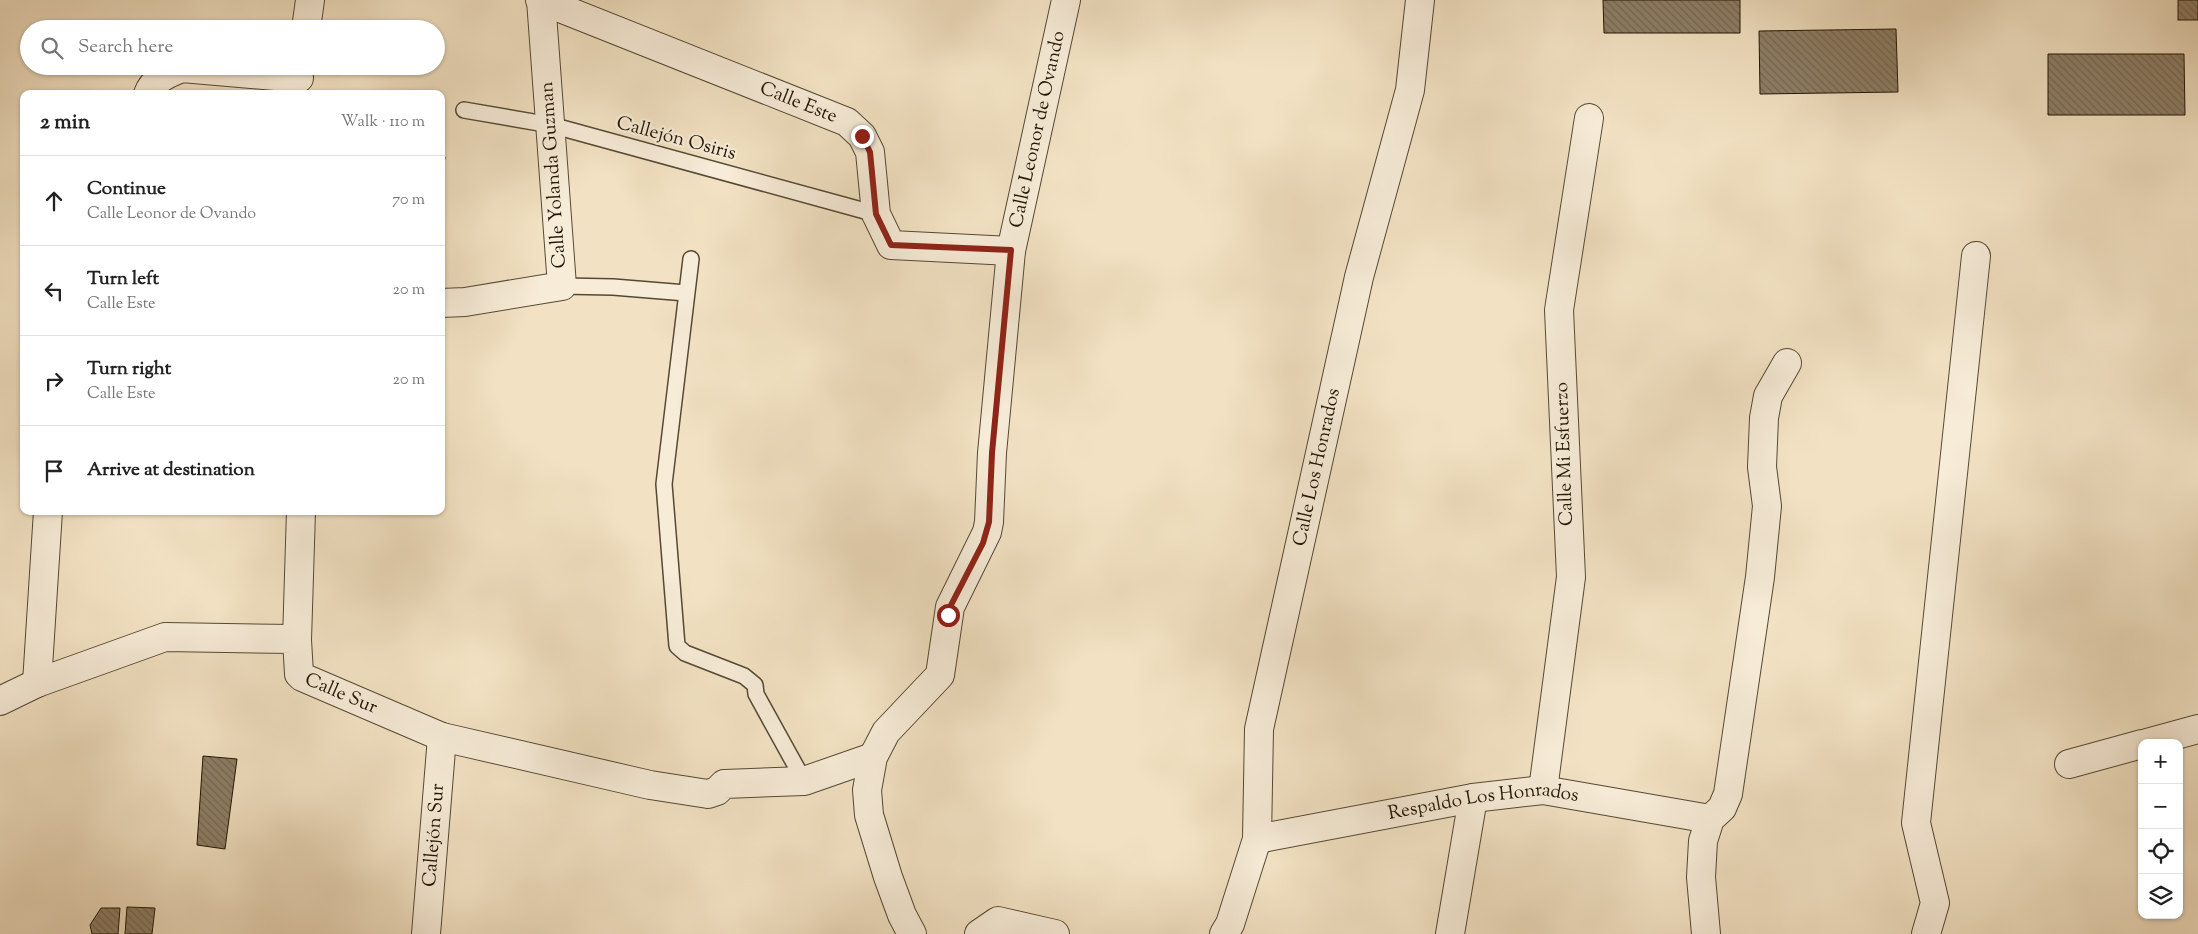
<!DOCTYPE html>
<html lang="en">
<head>
<meta charset="utf-8">
<style>
	body { margin:0; font-family:"Sorts Mill Goudy",serif; background:#f6f6f6; color:#222 }
	.controls { position:absolute; right:15px; bottom:15px; display:grid; overflow:hidden; border-radius:10px; box-shadow:0 1px 4px #0004 }
	.controls button { width:45px; height:45px; display:grid; place-items:center; padding:0; border:0; border-bottom:1px solid #e0e0e0; background:#fff; color:#222; font:25px sans-serif }
	.stop { position:absolute; width:15px; height:15px; margin:-11px; border:4px solid #8f2418; border-radius:50%; background:#fff }
	.stop.end { background:#8f2418; border-color:#fff; box-shadow:0 1px 5px #0008 }
	.list { margin:0; padding:0; list-style:none }
	h2 { display:flex; justify-content:space-between; align-items:center; height:65px; margin:0; padding:0 20px; font-size:21px }
	h2 small { font-size:16px; font-weight:400; color:#767676 }
	.list li { display:grid; grid-template-columns:32px 1fr auto; gap:15px; align-items:center; box-sizing:border-box; height:90px; padding:0 20px; border-top:1px solid #e0e0e0 }
	.list b { display:block; font-size:19px; white-space:nowrap }
	.list p { margin:0; font-size:16px; white-space:nowrap; color:#767676 }
	.list em { font-size:16px; font-style:normal; color:#767676 }
	.icon { flex:none; width:28px; height:28px; fill:none; stroke:currentColor; stroke-width:2; stroke-linecap:round; stroke-linejoin:round }
	.map { position:relative; flex:none; width:2198px; height:934px; overflow:hidden }
	.search { position:absolute; background:#fff; box-shadow:0 1px 4px #0004; left:20px; top:20px; width:425px; height:55px; display:flex; align-items:center; gap:12px; box-sizing:border-box; padding:0 18px; border-radius:28px; color:#767676; font-size:19px }
	.panel { position:absolute; background:#fff; box-shadow:0 1px 4px #0004; left:20px; top:90px; width:425px; height:425px; border-radius:10px }
	.map>svg:first-child { display:block }
</style>
</head>
<body>
<div class="map">
<svg width="2198" height="934" viewBox="0 0 2198 934">
	<defs>
		<pattern id="building-back-hatch" width="6" height="6" patternUnits="userSpaceOnUse" patternTransform="scale(1.25)"><rect width="6" height="6" fill="#8e8068"/><path d="M-1 5l2 2M0 0l6 6M5-1l2 2" fill="none" stroke="#746854"/></pattern>
	</defs>
	<rect width="100%" height="100%" fill="#f2e2c3"/>
	<filter id="stains"><feTurbulence type="fractalNoise" baseFrequency=".004" numOctaves="4"/><feColorMatrix values="0 0 0 0 .2 0 0 0 0 .09 0 0 0 0 .02 0 0 0 .5 -.17"/></filter>
	<radialGradient id="worn" r=".72"><stop offset=".6" stop-color="#630" stop-opacity="0"/><stop offset="1" stop-color="#630" stop-opacity=".3"/></radialGradient>
	<g fill="url(#building-back-hatch)" stroke="#211605">
		<path d="M1603,0H1740V33H1604Z"/>
		<rect x="2178" y="0" width="20" height="20"/>
		<path d="M1896,29L1898,92L1760,94L1759,31Z"/>
		<path d="M2048,54H2184L2185,115H2048Z"/>
		<path d="M441,157H445L441,187Z"/>
		<path d="M203,756L237,759L225,849L197,845Z"/>
		<path d="M127,907L155,908L152,934H125Z"/>
		<path d="M101,908H120L118,934H92L90,925Z"/>
	</g>
	<g fill="none" stroke-linecap="round" stroke-linejoin="round">
		<g stroke="#554934" stroke-width="18">
			<g id="lane">
				<path d="M464,110L551,125L876,214"/>
				<path d="M691,259L664,484L677,646L685,653L744,676L755,685L756,694L804,781"/>
				<path d="M562,286L613,287L686,293"/>
			</g>
		</g>
		<g stroke="#554934" stroke-width="30">
			<g id="street">
				<path id="s1" d="M540,0L847,122L862,136L870,152L876,214L891,245L1011,251"/>
				<path d="M306,29L310,0"/>
				<path d="M148,94C153,79 169,73 182,68L299,78"/>
				<path d="M441,303L465,302L562,286L541,0"/>
				<path d="M297,640L301,511"/>
				<path d="M37,683L48,511"/>
				<path id="s2" d="M0,701L37,683L165,637L293,639L297,640L299,674L302,677L442,737L650,785L708,794L717,791L724,784L804,781L873,757"/>
				<path d="M2147,743L2198,729"/>
				<path d="M2069,764L2142,744"/>
				<path d="M1543,790L1571,577L1559,310L1589,118"/>
				<path id="s3" d="M1257,839L1473,798L1543,790L1710,819"/>
				<path id="s4" d="M426,934L442,737"/>
				<path id="s5" d="M912,934L902,915L888,877L869,815L867,790L873,757L886,732L940,675L950,607L987,532L989,522L992,453L1011,251L1066,0"/>
				<path d="M979,934L998,921L1055,934"/>
				<path id="s6" d="M1224,934L1230,924L1257,839L1259,729L1359,277L1410,90L1420,0"/>
				<path d="M1450,934L1473,798"/>
				<path d="M1706,934L1701,877L1703,841L1710,819L1722,808L1728,794L1760,577L1767,506L1762,467L1764,418L1768,396L1787,363"/>
				<path d="M1926,934L1935,903L1916,823L1976,256"/>
			</g>
		</g>
		<use href="#lane" stroke="#f7ecd8" stroke-width="15"/>
		<use href="#street" stroke="#f7ecd8" stroke-width="28"/>
	</g>
	<g fill="none" stroke-linecap="round" stroke-linejoin="round">
		<path stroke="#8f2418" stroke-width="6" d="M862,136L870,152L876,214L891,245L1011,250L992,453L989,522L983,543L950,607L948,615"/>
	</g>
	<g text-anchor="middle" dominant-baseline="central" stroke-width="4.5" stroke-linejoin="round" paint-order="stroke">
		<g font-size="19" fill="#211605" stroke="#f7ecd8">
			<text stroke="none"><textPath href="#s1" startOffset="278">Calle Este</textPath></text>
			<text stroke="none"><textPath href="#s5" startOffset="851">Calle Leonor de Ovando</textPath></text>
			<text transform="translate(676 139) rotate(15)">Callejón Osiris</text>
			<text transform="translate(554 175) rotate(-94)">Calle Yolanda Guzman</text>
			<text transform="translate(1565 454) rotate(-92)">Calle Mi Esfuerzo</text>
			<text stroke="none"><textPath href="#s6" startOffset="479">Calle Los Honrados</textPath></text>
			<text stroke="none"><textPath href="#s2" startOffset="390">Calle Sur</textPath></text>
			<text stroke="none"><textPath href="#s3" startOffset="230">Respaldo Los Honrados</textPath></text>
			<text stroke="none"><textPath href="#s4" startOffset="99">Callejón Sur</textPath></text>
		</g>
	</g>
	<rect width="100%" height="100%" filter="url(#stains)"/>
	<rect width="100%" height="100%" fill="url(#worn)"/>
</svg>
<div class="controls">
<button>+</button>
<button>−</button>
<button><svg class="icon" aria-label="locate" viewBox="0 0 24 24"><circle cx="12" cy="12" r="6"/><path d="M12 2v4M12 18v4M2 12h4M18 12h4"/></svg></button>
<button><svg class="icon" aria-label="layers" viewBox="0 0 24 24"><path d="M12 4l9 5-9 5-9-5zM3 14l9 5 9-5"/></svg></button>
</div>
<div class="stop" style="left:948px;top:615px"></div>
<div class="stop end" style="left:862px;top:136px"></div>
<div class="search"><svg class="icon" aria-label="search" viewBox="0 0 24 24"><circle cx="10" cy="10" r="6"/><path d="M15 15l6 6"/></svg>Search here</div>
<section class="panel">
<h2>2 min<small>Walk · 110 m</small></h2>
<ul class="list">
<li><svg class="icon" aria-label="ahead" viewBox="0 0 24 24"><path d="M12 20V5M6 11l6-6 6 6"/></svg><div><b>Continue</b><p>Calle Leonor de Ovando</p></div><em>70 m</em></li>
<li><svg class="icon" aria-label="left" viewBox="0 0 24 24"><path d="M17 20v-9H6M10 6l-5 5 5 5"/></svg><div><b>Turn left</b><p>Calle Este</p></div><em>20 m</em></li>
<li><svg class="icon" aria-label="right" viewBox="0 0 24 24"><path d="M7 20v-9h11M14 6l5 5-5 5"/></svg><div><b>Turn right</b><p>Calle Este</p></div><em>20 m</em></li>
<li><svg class="icon" aria-label="arrive" viewBox="0 0 24 24"><path d="M6 21V4h12l-3 4 3 4H6"/></svg><div><b>Arrive at destination</b></div></li>
</ul>
</section>
</div>
</body>
</html>
